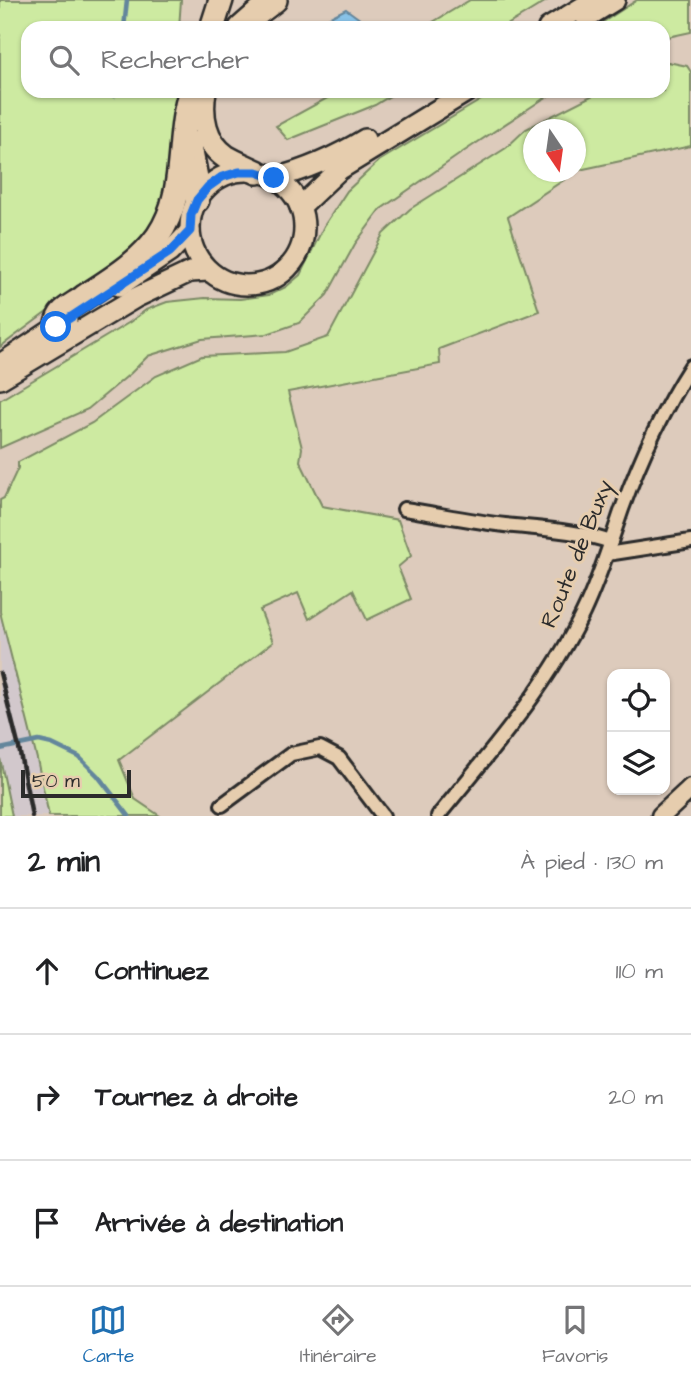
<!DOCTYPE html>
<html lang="fr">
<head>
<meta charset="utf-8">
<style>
	body { margin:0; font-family:"Architects Daughter",sans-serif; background:#f6f6f6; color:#202124 }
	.controls { position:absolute; right:21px; bottom:21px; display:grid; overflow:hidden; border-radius:14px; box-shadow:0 2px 5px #0004 }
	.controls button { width:63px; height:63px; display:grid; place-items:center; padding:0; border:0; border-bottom:2px solid #e0e0e0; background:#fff; color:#202124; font:35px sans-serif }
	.compass { position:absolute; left:523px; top:119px; width:63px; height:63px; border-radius:50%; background:#fff; box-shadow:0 2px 5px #0004; rotate:167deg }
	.scale { position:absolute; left:21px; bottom:18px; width:110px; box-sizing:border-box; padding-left:7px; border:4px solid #2b2b2b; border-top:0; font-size:19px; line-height:24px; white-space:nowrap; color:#2b2b2b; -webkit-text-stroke:5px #e6cdae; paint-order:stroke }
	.stop { position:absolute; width:21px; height:21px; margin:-16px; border:5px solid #1a73e8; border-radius:50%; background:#fff }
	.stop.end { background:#1a73e8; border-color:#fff; box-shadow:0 2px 7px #0008 }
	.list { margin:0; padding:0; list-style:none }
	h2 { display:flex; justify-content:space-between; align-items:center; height:91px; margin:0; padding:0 28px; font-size:30px }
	h2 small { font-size:23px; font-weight:400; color:#757577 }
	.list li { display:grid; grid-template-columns:46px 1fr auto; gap:21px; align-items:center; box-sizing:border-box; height:126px; padding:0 28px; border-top:2px solid #e0e0e0 }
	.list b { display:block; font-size:26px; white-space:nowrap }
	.list em { font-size:23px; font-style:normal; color:#757577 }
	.icon { flex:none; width:38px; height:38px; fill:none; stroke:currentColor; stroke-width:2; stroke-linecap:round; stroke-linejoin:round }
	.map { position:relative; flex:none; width:691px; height:816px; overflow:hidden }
	.search { position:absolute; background:#fff; box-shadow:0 2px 5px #0004; left:21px; right:21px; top:21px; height:77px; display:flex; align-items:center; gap:18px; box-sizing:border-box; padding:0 24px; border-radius:21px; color:#757577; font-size:26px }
	.sheet { height:469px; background:#fff }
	nav { display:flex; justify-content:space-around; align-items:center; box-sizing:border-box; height:98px; border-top:2px solid #e0e0e0; background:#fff; font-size:19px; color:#757577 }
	nav a { display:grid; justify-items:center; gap:4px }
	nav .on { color:#1f6fb2 }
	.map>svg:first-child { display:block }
</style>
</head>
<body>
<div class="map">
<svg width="691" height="816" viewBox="0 0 691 816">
	<rect width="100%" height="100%" fill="#ddcbbc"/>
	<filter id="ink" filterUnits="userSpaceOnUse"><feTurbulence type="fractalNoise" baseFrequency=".0143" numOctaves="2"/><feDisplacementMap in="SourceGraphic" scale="14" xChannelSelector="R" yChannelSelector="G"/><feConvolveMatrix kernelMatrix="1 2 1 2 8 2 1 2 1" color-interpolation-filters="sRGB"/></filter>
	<g filter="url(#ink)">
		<path fill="#d2c8cc" d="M0,612L37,759L49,816H12L0,757Z"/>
		<g fill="#cdeaa1" stroke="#7c8a66" stroke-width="2" fill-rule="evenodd">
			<path d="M0,0H181L179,28H28V91H177L175,154L168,195L156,220L130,250L0,347Z"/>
			<path d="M470,0H548L502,28H423Z"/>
			<path d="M637,0H691V32L663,38V28H594Z"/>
			<path d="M668,62L687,66L691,72V146L579,170L508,217L539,311L439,349L440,364L288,392L302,448L300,461L322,506L398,520L411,556L398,567L411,599L367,620L353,590L309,619L298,593L260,610L273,642L119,760L135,799L160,816H49L37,759L0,612V500L4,498L18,468V462L92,423L156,376L202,356L285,352L328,337L383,234L410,209L506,148L526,129L601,91H663V63ZM534,130H576V172H534Z"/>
			<path d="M340,91H398L375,105L288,140L276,126Z"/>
			<path d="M496,91H558L543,99L463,152L381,209L355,244L327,295L299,323L267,334L202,339L148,356L131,373L88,409L0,448V400L130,322L146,310L167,302L205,298L240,299L269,295L286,287L300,275L324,226L347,191L379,161Z"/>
			<path d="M0,758L12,816H0Z"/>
		</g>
		<path fill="#88c2e7" stroke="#63869c" stroke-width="2" d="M346,9L372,28H309L312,26Z"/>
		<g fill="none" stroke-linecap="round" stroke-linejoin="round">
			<g stroke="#63869c" stroke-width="4.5">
				<path d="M124,28L127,0"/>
				<path d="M114,96L115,91"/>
				<path d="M0,749L39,741L52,744L79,757L98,776L129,816"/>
			</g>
			<g stroke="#2b2b2b" stroke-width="18">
				<g id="minor">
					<path d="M404,509C437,514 471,521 505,525C541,529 576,530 611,542"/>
					<path d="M607,554L691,541"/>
					<path d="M222,805L291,754L320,748L339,758L383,816"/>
					<path d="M438,816C491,751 546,689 583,613C599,580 610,544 622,509C640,459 662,411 691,366"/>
				</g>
			</g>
			<g stroke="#2b2b2b" stroke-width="23">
				<path id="secondary" d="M661,816L691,788"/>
			</g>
			<g stroke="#2b2b2b" stroke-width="24">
				<g id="primary">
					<path d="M586,18L615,0"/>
					<path d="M548,28L594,0"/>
					<circle cx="247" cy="228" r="57"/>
					<path d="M274,178C306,170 337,156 365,139"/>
					<path d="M300,207L339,170L468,91"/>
					<path d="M119,286L170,252L190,231"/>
					<path d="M2,363L67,320"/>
					<path d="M0,379L135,298L190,272L209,271"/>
				</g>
			</g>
			<g stroke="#2b2b2b" stroke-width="28">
				<g id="motorway">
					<path d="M212,28L221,0"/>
					<path d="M241,28L258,13L275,0"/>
					<path d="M204,91C200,115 204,142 226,157C236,163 247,167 257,172"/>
					<path d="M189,142L197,183V200"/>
					<path d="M56,328C57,323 59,316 62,313C67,307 78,302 84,297C111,279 139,263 158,236C188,193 175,138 191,91"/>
				</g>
			</g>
			<use href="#minor" stroke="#e6cdae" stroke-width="12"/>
			<use href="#secondary" stroke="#e6cdae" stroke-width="18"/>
			<use href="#primary" stroke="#e6cdae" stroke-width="19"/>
			<use href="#motorway" stroke="#e6cdae" stroke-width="23"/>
			<path stroke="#2b2b2b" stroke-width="4.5" d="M0,673L19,748L32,816"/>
		</g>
	</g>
	<g fill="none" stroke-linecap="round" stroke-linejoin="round" filter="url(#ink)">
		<path stroke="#1a73e8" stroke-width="9" d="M56,327L170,252L190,231L191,215L197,200L208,187L222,177L239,172H257L274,178"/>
	</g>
	<g text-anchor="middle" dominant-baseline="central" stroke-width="6" stroke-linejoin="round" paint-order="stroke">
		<g font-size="23" fill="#2b2b2b" stroke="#e6cdae">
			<text transform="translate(577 554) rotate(-68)">Route de Buxy</text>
		</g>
	</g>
</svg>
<div class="controls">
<button><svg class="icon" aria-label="locate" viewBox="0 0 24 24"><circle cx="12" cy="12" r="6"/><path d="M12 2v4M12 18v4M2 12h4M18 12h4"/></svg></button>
<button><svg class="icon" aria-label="layers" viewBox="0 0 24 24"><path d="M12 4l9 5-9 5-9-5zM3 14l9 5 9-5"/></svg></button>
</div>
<svg class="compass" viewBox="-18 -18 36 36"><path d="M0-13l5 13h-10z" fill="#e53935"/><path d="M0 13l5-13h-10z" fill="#757577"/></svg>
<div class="scale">50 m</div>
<div class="stop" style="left:56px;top:327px"></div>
<div class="stop end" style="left:274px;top:178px"></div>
<div class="search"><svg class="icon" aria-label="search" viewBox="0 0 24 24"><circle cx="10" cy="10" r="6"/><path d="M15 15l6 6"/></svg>Rechercher</div>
</div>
<section class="sheet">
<h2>2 min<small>À pied · 130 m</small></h2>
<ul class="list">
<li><svg class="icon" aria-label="ahead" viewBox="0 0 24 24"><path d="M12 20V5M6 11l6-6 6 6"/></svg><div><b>Continuez</b></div><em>110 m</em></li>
<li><svg class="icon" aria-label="right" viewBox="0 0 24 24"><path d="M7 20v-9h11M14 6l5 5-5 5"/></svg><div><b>Tournez à droite</b></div><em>20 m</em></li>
<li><svg class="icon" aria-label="arrive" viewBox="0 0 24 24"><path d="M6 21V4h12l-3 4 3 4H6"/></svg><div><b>Arrivée à destination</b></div></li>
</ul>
</section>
<nav>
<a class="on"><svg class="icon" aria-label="map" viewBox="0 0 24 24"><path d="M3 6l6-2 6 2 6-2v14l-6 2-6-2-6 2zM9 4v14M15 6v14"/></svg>Carte</a>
<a><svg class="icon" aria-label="directions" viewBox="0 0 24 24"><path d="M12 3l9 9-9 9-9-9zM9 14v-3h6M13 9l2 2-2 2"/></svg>Itinéraire</a>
<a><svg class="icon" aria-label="saved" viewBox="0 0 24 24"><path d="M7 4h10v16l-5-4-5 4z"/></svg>Favoris</a>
</nav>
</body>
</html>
